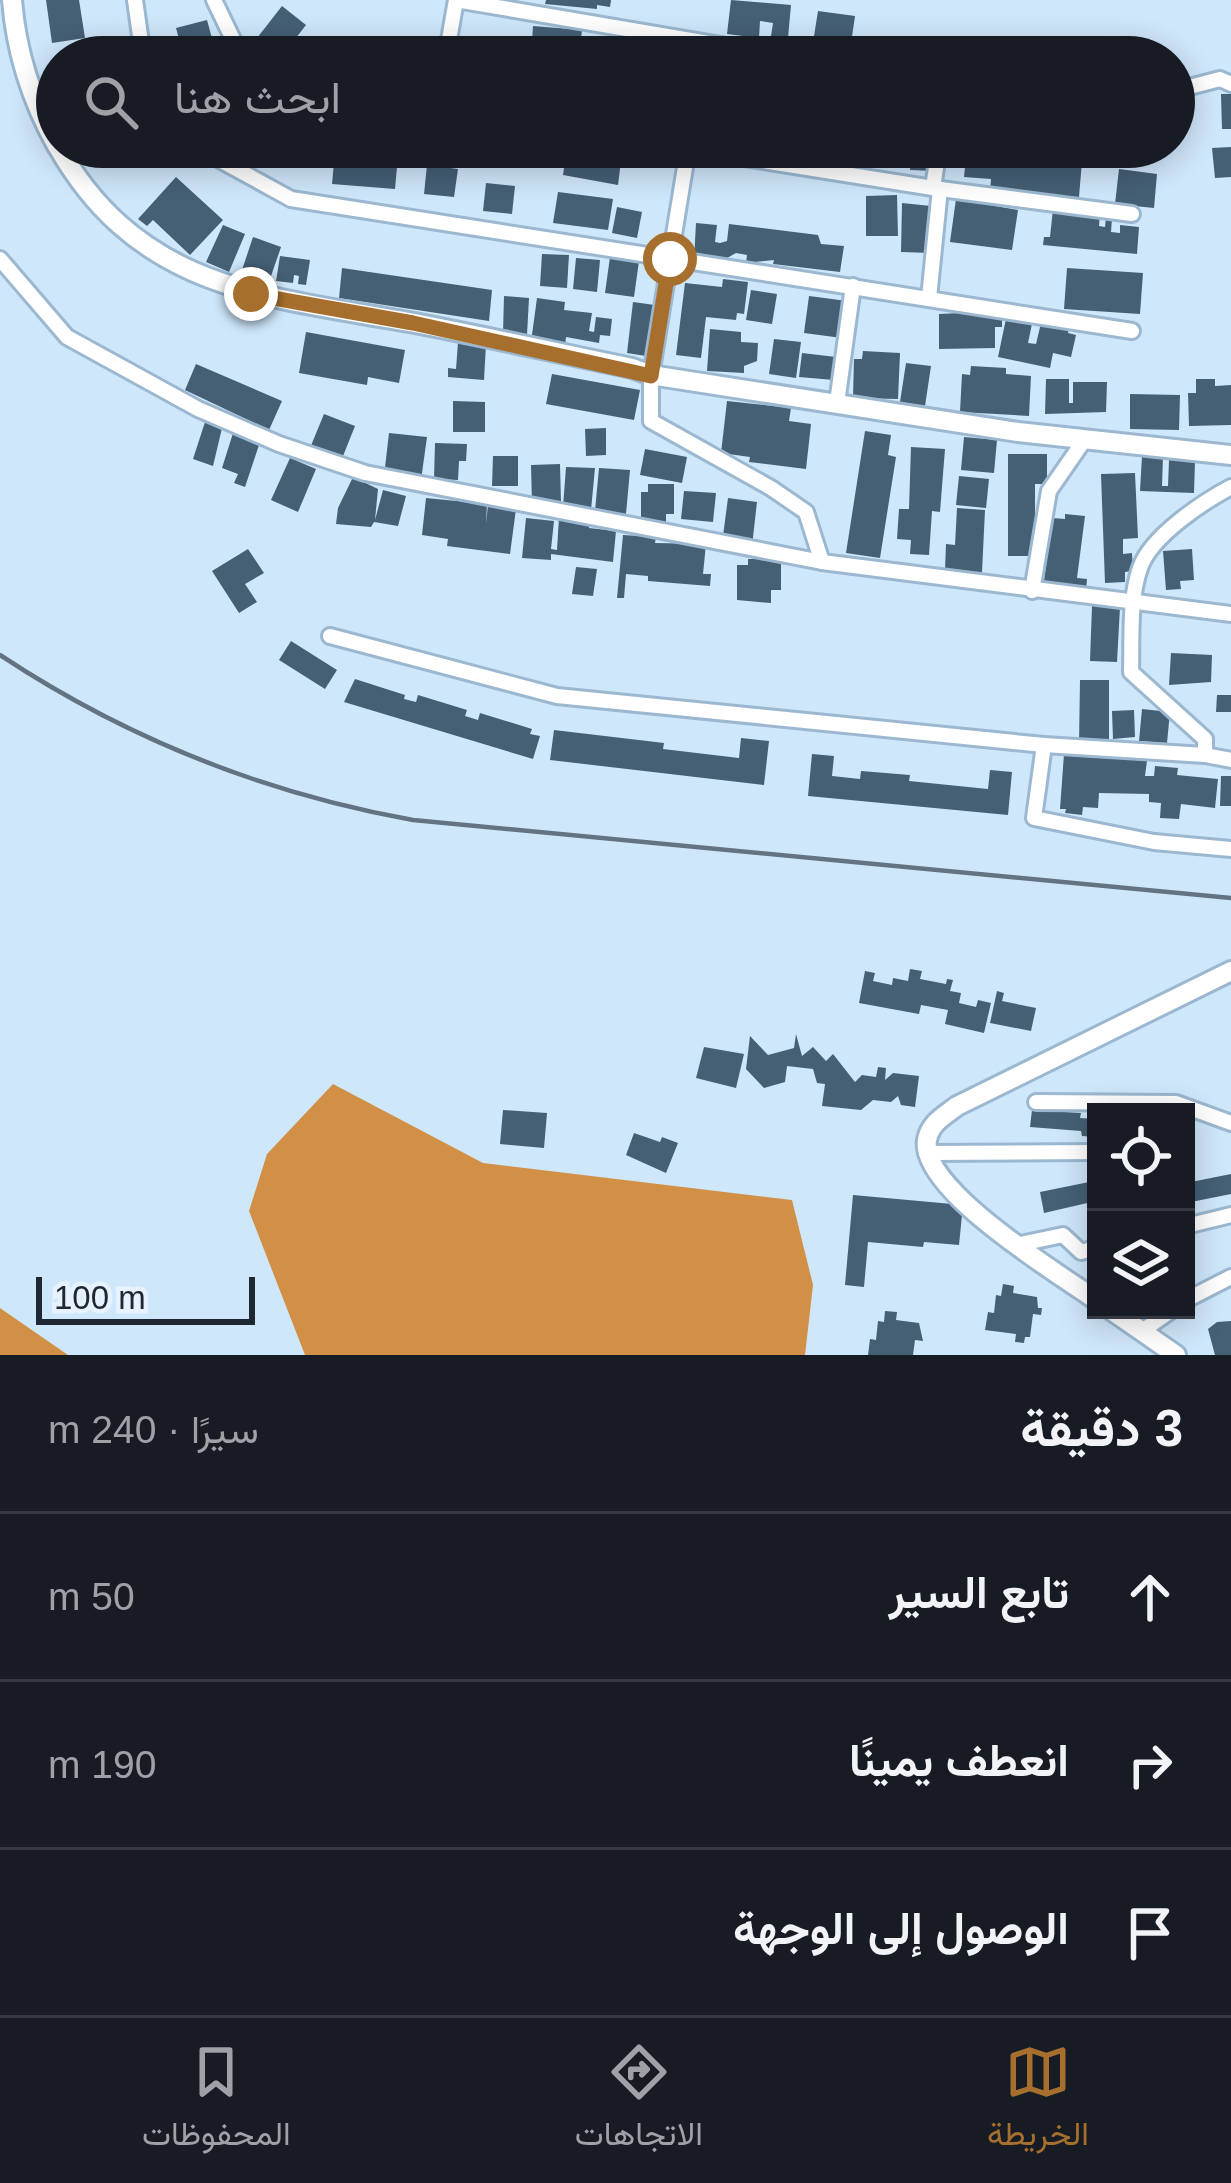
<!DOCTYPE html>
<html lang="ar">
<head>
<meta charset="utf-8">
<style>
	body { margin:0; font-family:Helvetica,Vazirmatn,sans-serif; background:#242831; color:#f1f3f6; direction:rtl }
	.controls { position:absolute; right:36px; bottom:36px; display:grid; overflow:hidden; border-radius:0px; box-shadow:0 6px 30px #0003 }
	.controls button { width:108px; height:108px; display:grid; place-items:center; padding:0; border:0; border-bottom:3px solid #363941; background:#171b24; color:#f1f3f6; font:60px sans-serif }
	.scale { position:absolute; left:36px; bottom:30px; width:219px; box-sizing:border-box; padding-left:12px; border:6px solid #1d2832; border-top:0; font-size:33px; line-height:42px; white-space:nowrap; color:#1d2832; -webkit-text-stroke:9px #e6f2fd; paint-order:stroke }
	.stop { position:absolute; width:36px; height:36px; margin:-27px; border:9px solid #a76f2d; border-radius:50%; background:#fff }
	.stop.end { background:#a76f2d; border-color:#fff; box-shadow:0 3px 12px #0008 }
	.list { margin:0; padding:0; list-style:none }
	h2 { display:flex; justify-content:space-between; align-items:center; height:156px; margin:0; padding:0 48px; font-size:51px }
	h2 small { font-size:39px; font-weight:400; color:#9ea1a6 }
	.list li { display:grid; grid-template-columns:78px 1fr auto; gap:36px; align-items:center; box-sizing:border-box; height:168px; padding:0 48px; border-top:3px solid #363941 }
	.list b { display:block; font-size:45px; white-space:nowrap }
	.list em { font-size:39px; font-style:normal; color:#9ea1a6 }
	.icon { flex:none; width:66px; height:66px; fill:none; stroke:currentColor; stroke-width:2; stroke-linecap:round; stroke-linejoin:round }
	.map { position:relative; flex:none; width:1231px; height:1355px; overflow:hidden; direction:ltr }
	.search { position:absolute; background:#171b24; box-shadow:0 6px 30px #0003; left:36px; right:36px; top:36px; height:132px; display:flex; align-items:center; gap:30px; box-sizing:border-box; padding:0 42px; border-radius:66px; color:#9ea1a6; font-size:45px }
	.sheet { height:660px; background:#171b24 }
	nav { display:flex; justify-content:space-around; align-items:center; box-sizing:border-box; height:168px; border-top:3px solid #363941; background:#171b24; font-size:33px; color:#9ea1a6 }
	nav a { display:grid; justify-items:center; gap:6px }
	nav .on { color:#a76f2d }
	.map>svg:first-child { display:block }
</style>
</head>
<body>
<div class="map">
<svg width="1231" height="1355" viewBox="0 0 1231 1355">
	<rect width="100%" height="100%" fill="#cfe7fb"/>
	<g fill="#d29047">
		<path d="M333,1084L483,1163L792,1200L813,1285L805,1355H305L249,1211L267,1154Z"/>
		<path d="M0,1308L68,1355H0Z"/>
	</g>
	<g fill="#455f75">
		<path d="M46,0H79L85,38L52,43Z"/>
		<path d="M546,0H611L610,7L597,5V9L545,4Z"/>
		<path d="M731,0L791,5L788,38L771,36L773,23L760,21L759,38L727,34Z"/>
		<path d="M282,6L306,25L281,57L257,38Z"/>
		<path d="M818,11L855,16L849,57L811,55Z"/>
		<path d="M207,20L217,57H184L176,28Z"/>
		<path d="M533,26L582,30L581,39H594L592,57H531Z"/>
		<path d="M648,39L679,43L678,57H646Z"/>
		<path d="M357,48L389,51L388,57H356Z"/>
		<path d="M1221,94H1231V129H1222Z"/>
		<path d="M567,147H598V150L622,153L618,185L563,175Z"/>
		<path d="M799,147H829L826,170L806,167L807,159L797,158Z"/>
		<path d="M911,147H935L934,171L910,170Z"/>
		<path d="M967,147H997L996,161L1021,164L1022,155L1082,161L1079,197L990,191L991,179L964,177Z"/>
		<path d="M1116,147H1155L1154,157L1116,152Z"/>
		<path d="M1231,147V177L1215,178L1212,148Z"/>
		<path d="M335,152L398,156L395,189L332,184Z"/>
		<path d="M427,165L458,169L454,197L424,194Z"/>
		<path d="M1119,169L1157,174L1154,208L1115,204Z"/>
		<path d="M176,177L223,220L190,255L153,220L147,226L138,219Z"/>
		<path d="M486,183L515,186L512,214L483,211Z"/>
		<path d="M558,192L613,199L608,230L553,223Z"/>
		<path d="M897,195L898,236H866V196Z"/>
		<path d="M956,199L1018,210L1012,250L950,242Z"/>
		<path d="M902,203L931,206V253L901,252Z"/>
		<path d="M617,207L642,212L637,238L612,233Z"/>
		<path d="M1053,209L1100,213L1099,226L1105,227L1106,217L1112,218L1111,232L1120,233V225L1139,227L1137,254L1043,245L1044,237H1050Z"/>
		<path d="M696,223L717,225L715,242L720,243L727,241L729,224L818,235L821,244L844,246L840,272L773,264L774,260L746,263L747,255L736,253L718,263L694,260Z"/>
		<path d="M223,225L245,234L229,272L206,262Z"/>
		<path d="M253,237L281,247L269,282L241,273Z"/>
		<path d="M542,254L569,255L567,288L540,286Z"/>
		<path d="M280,256L310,260L306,285L298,284L299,276L294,275L293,283L276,281Z"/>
		<path d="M610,257L639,261L634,297L605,293Z"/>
		<path d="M576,258L600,260L597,292L573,289Z"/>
		<path d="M342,268L492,290L489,321L339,298Z"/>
		<path d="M1067,268L1143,273L1140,314L1064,309Z"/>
		<path d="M723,279L748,282L744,314L737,313L736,320L706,317L701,358L676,355L685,283L722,287Z"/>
		<path d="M751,290L777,294L772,324L746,320Z"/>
		<path d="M504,296L529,298L527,335L503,333Z"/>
		<path d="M809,296L847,301L842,338L804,333Z"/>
		<path d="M537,298L565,302L564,310L592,313L589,331L594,332L596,317L612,319L610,336L600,335L599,343L566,337L565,346L531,342Z"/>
		<path d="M633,302L662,306L652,357L627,353Z"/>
		<path d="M1002,311V327H995V348L939,349V314Z"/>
		<path d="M1007,314L1033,319L1028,343L1036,344L1041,323L1069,329L1068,333L1076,335L1071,357L1053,353L1050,368L998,357Z"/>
		<path d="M710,329L741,332V342L758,343L757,361L744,366V373L707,371Z"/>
		<path d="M306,332L405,350L399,383L368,377L367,385L299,373Z"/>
		<path d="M774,339L801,342L796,378L769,374Z"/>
		<path d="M458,342L486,344L484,380L448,377V368L456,369Z"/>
		<path d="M863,351L900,353L898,399L853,398L854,359H862Z"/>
		<path d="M802,353L836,357L834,380L799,377Z"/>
		<path d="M906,363L931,366L925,406L900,402Z"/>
		<path d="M196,364L282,401L269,430L185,390Z"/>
		<path d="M971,366L1006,368V374L1031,376L1029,416L960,412L962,374L970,375Z"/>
		<path d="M552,374L640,390L634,420L546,404Z"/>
		<path d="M1046,379H1069V403H1073V382H1107L1106,412L1045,414Z"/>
		<path d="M1196,379H1215V386L1231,385V425L1189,426L1188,393H1196Z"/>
		<path d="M1130,394L1180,395L1179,430L1130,429Z"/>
		<path d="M453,401L485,402V432H453Z"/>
		<path d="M727,401L791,408L789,421L811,424L806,469L749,462L750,457L721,453Z"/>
		<path d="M324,414L355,426L341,461L310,448Z"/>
		<path d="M206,419L223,424L213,466L193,459Z"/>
		<path d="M606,428V455L586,456L585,429Z"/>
		<path d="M234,430L261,439L245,487L234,483L238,474L222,468Z"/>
		<path d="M865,431L891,435L888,455L896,457L880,558L846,553Z"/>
		<path d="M389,433L427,437L421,480L384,476Z"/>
		<path d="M964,437L997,440L994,473L961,470Z"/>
		<path d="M435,443L467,444L466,461H459L458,480L434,479Z"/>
		<path d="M911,447L945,449L940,512L932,511L929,555L910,554L911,540L897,539L899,509H909Z"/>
		<path d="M645,449L687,457L682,483L640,475Z"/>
		<path d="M1008,454H1047V484H1035V556H1008Z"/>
		<path d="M493,456H518V486H492Z"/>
		<path d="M1142,456H1163L1162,486H1168L1169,460L1195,461L1194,493L1140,491Z"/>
		<path d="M290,458L316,469L298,512L271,500Z"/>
		<path d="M560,464L561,503L532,504L531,465Z"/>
		<path d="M566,467L595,468L591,510L563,507Z"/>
		<path d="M599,468L630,470L626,514L595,511Z"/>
		<path d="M1135,473L1138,538L1123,539V554L1132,553L1133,571L1125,572V582L1105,583L1101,474Z"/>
		<path d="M959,476L989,479L986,508L956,505Z"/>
		<path d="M353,477L378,489L375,520L383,490L406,496L398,526L374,522L371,527L336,524L338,508Z"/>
		<path d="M648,484H674V514H666V523H641V492H648Z"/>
		<path d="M684,491L716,493L713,522L681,519Z"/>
		<path d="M426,498L487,504L486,524L488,505L516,509L510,554L447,546L448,539L422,535Z"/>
		<path d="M728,498L757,502L752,546L736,544L737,538L723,536Z"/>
		<path d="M957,508L985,510L982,572L945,571L946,544L955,545Z"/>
		<path d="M1065,514L1085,516L1077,578L1087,579L1086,590L1044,581L1052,518L1065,519Z"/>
		<path d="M526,518L554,521L551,549L557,550L559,518L590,521L589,528L616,531L613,562L551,554V560L522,558Z"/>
		<path d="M623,535L656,537L655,543L706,544L703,574H711L710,586L648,581V576L626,574L624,598H617Z"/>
		<path d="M248,549L264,573L245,584L257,602L239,613L212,571Z"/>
		<path d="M1192,549L1194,580L1180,581L1181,589L1166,590L1163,551Z"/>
		<path d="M748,559H781V590H771V603L737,600V565H748Z"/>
		<path d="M576,567L597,569L593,596L572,594Z"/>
		<path d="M1092,606L1120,607L1117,662L1090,661Z"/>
		<path d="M291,641L337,670L325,689L279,660Z"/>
		<path d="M1171,653L1212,655L1211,682L1169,685Z"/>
		<path d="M355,679L405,695L404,699L416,702L418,695L467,710L465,716L478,720L480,713L532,729L530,734L540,736L533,759L344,702Z"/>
		<path d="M1080,680H1109V745L1079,744Z"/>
		<path d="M1217,695H1231V712H1216Z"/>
		<path d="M1142,709L1170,712L1167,743L1139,741Z"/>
		<path d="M1134,710L1135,737L1113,739L1112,711Z"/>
		<path d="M554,730L664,743L663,749L739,758L741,738L769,741L764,785L550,760Z"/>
		<path d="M812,754L834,756L832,776L860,779L861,771L910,775L909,781L988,789L990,770L1012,772L1008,815L808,796Z"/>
		<path d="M1064,754L1147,761L1145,776H1154L1155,766L1178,768L1177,775L1218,779L1215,808L1181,804L1179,819L1160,818L1161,803L1149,802V794L1099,793L1098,808L1083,807L1082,815L1065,813L1066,809H1060Z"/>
		<path d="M1221,776H1231V806H1220Z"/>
		<path d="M910,969L922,971L920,979L946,984L947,979L953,980L950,991L961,993L959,1003L976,1007L978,1000L991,1003L984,1033L945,1024L948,1010L921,1005L919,1014L859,1003L865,971L875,973L873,981L892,985L893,978L908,981Z"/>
		<path d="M997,991L1004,993L1002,1001L1036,1008L1031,1031L990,1023Z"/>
		<path d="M796,1034L802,1056L813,1047L826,1061L833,1054L855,1082L862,1075L876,1077L878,1067L886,1068L885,1080L893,1073L919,1076L915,1107L901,1105L898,1096L891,1102L873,1100L861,1110L822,1106L825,1084L817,1083L813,1069L787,1066L785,1082L764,1088L746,1069L750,1036L768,1055L794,1048Z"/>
		<path d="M704,1047L744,1054L736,1088L696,1078Z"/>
		<path d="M503,1110L547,1113L544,1148L500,1144Z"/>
		<path d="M1032,1110L1081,1113L1080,1118L1096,1119V1137L1082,1136L1081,1131L1030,1127Z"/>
		<path d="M634,1133L660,1142L662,1137L678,1143L666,1173L626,1155Z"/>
		<path d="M1231,1174V1194L1186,1203V1183Z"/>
		<path d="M1094,1181L1096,1201L1044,1213L1040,1192Z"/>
		<path d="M853,1195L963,1205L959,1245L924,1242L923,1247L868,1242L864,1287L845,1285Z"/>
		<path d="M1003,1284L1014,1286L1013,1293L1037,1297L1038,1308H1042L1041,1315L1033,1314L1030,1337H1025L1024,1343L1015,1342L1016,1334L985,1330L988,1312L994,1313L996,1295L1001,1296Z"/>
		<path d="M885,1311L897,1312L896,1320L919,1323L923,1341L915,1340L913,1355H868L870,1339L876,1340L878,1321L884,1322Z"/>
		<path d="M1231,1321V1355H1215L1208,1329L1217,1322Z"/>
	</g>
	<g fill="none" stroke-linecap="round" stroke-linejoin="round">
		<g stroke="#9bb8d0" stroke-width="20">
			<g id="street">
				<path d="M135,0L143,57"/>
				<path d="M214,0L240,54L246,57"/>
				<path d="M456,0L791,57"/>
				<path d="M446,57L456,0"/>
				<path d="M1174,91L1220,79L1231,84"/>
				<path d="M196,147L291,199L1132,331"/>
				<path d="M674,147L933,188L1132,214"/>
				<path d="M933,188L939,147"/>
				<path d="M0,259L67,337L198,409L279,444L365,473L822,562L806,512L771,488L651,421V375L688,149"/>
				<path d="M929,298L940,189"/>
				<path d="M837,403L853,286"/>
				<path d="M822,562L1231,614"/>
				<path d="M1032,591L1049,491L1085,439"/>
				<path d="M330,636L557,696L1044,745L1205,755V739L1131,672C1132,638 1129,600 1140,568C1151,536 1203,502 1231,487"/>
				<path d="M1044,745L1034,818L1154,842L1231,849"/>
				<path d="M1205,755L1231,760"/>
				<path d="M1036,1102L1176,1103L1231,1123"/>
				<path d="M926,1153L1096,1152"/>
				<path d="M1186,1226L1231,1215"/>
				<path d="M1016,1245L1063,1235L1081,1252L1096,1248"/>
				<path d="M1186,1300L1231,1277"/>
				<path d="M1142,1331L1172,1310"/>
			</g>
		</g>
		<g stroke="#9bb8d0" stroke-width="24">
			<g id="secondary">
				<path d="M12,0C16,51 32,101 57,146"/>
				<path d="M58,147C139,289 263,296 409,322C484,336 558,353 632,368L651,375L1018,432L1231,455"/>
				<path d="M1096,1300C1059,1274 919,1189 927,1140C930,1123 944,1116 957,1106L1231,971"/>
				<path d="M1111,1310L1176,1355"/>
			</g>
		</g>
		<use href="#street" stroke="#fff" stroke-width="14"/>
		<use href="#secondary" stroke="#fff" stroke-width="18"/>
		<path stroke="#637381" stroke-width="4.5" d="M0,655C127,739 263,793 413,820L1231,898"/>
	</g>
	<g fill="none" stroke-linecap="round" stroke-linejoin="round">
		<path stroke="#a76f2d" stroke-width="15" d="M251,294L413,323L651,376L670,259"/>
	</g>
</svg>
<div class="controls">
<button><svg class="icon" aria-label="locate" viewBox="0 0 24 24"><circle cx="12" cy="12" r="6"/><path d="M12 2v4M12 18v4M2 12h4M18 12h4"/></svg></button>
<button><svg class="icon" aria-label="layers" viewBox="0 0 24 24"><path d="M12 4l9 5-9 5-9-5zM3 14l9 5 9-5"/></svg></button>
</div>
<div class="scale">100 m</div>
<div class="stop" style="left:670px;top:259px"></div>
<div class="stop end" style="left:251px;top:294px"></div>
<div class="search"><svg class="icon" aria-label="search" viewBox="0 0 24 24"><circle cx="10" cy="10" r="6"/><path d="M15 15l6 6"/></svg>ابحث هنا</div>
</div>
<section class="sheet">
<h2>3 دقيقة<small>سيرًا · 240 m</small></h2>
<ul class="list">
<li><svg class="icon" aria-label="ahead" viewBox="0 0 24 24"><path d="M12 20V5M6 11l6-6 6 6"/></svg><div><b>تابع السير</b></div><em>50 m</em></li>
<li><svg class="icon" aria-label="right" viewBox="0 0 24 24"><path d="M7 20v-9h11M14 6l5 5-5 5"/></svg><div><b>انعطف يمينًا</b></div><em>190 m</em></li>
<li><svg class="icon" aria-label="arrive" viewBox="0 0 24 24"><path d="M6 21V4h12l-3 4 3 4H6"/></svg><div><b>الوصول إلى الوجهة</b></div></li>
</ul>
</section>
<nav>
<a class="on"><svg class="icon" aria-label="map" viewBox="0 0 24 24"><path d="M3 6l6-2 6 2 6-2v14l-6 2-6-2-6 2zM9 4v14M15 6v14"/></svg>الخريطة</a>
<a><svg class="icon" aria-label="directions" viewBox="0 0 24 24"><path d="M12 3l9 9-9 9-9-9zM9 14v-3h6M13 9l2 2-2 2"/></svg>الاتجاهات</a>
<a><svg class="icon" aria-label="saved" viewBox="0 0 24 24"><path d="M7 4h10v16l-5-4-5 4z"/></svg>المحفوظات</a>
</nav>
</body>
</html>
